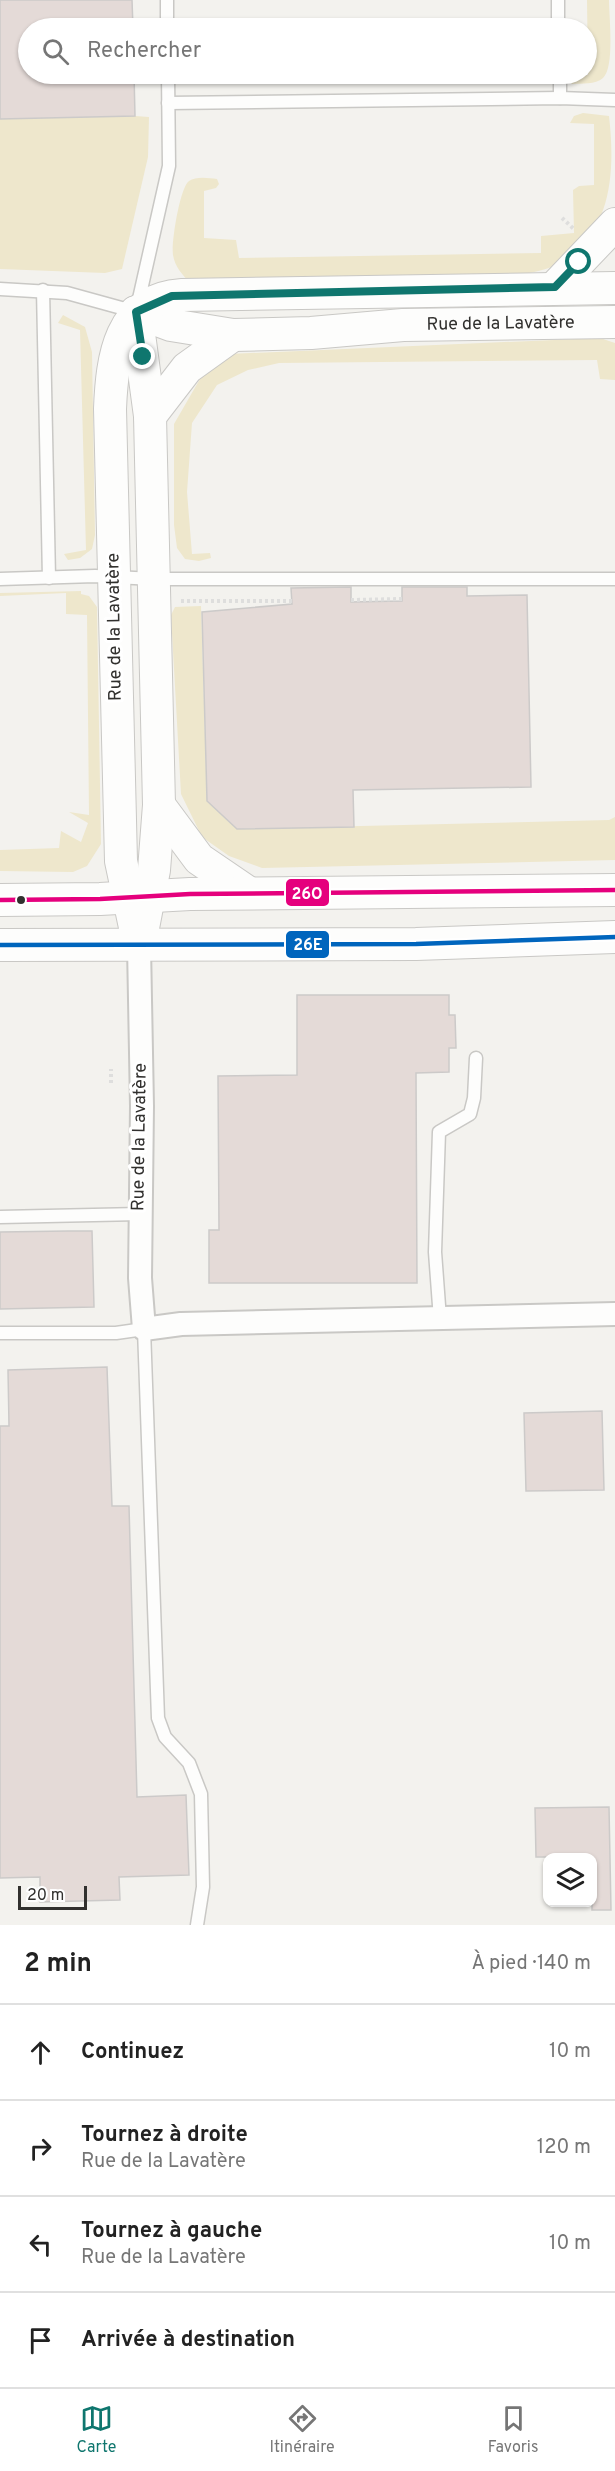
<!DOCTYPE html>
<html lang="fr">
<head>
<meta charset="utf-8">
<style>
	body { margin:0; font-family:Overpass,sans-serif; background:#f2f2f2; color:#222 }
	.controls { position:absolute; right:18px; bottom:18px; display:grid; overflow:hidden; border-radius:12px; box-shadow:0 2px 4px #0004 }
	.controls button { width:54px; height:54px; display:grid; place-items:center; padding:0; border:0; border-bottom:2px solid #e0e0e0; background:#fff; color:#222; font:30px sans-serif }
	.scale { position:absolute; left:18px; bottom:15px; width:69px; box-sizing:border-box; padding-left:6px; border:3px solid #31302e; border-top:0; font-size:16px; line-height:21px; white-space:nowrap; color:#31302e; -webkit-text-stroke:4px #fff; paint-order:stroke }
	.stop { position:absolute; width:18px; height:18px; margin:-14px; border:4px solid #0f766e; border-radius:50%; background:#fff }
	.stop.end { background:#0f766e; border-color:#fff; box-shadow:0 2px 6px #0008 }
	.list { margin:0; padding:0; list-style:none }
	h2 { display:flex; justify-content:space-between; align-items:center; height:78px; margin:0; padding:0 24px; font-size:26px }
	h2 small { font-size:20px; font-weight:400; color:#767676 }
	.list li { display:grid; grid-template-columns:39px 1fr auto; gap:18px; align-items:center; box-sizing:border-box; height:96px; padding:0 24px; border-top:2px solid #e0e0e0 }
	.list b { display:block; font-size:22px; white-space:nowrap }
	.list p { margin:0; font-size:20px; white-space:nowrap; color:#767676 }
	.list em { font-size:20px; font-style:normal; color:#767676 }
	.icon { flex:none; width:33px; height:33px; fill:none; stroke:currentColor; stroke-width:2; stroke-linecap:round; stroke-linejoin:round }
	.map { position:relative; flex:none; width:615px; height:1925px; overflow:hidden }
	.search { position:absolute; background:#fff; box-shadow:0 2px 4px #0004; left:18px; right:18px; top:18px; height:66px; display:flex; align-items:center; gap:15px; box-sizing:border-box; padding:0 21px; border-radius:33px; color:#767676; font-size:22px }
	.sheet { height:462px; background:#fff }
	nav { display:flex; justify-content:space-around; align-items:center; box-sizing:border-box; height:84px; border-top:2px solid #e0e0e0; background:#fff; font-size:16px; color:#767676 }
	nav a { display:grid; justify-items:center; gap:3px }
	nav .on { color:#0f766e }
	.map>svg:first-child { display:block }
</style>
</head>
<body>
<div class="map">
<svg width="615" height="1925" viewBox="0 0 615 1925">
	<rect width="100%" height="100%" fill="#f3f2ee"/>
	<g fill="#eee7cc">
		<path d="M587,0H609C609,17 615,67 603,78C595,85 582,83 572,84L569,79L571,75H588Z"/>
		<path d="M583,113L609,116C615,169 613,229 563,262C551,269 532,272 518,276L190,283C182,274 175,267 173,255C171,243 180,187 189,181C196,176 209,178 217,179L219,184L216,188L204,191V238L236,240L239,258L541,253V236L574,233L573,190L579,186L594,185V124L570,123L574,116Z"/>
		<path d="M135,116L149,117L148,157L122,269L105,273L0,269V119Z"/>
		<path d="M63,315L85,327L92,352L95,535L92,549L80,558L68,560L64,554L86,550L80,330L58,323Z"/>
		<path d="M600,338L615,343V380L600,379L597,360L279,363L248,370L217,385L192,423L187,492L192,554L210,553L211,558L199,561L185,559L177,548L174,525V424L204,372L228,354Z"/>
		<path d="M81,591V594L89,596L97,607L101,844L87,866L73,872L0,871V850L59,848L61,831L81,842L88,823L69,812L89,815L87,615L66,614V593L0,596V593Z"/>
		<path d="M201,606L207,801L237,829L609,820L615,817V860L262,868L229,856L202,837L181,794L171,615L175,607Z"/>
	</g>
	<g fill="#e4dad7" stroke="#cccac9" stroke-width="1.5">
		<path d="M0,0H132L133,28H28V74H134L135,116L0,119Z"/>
		<path d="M351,587V602L402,601V587H467V596L527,595L531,787L353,790L354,827L237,829L207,801L202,612L292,604L291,588Z"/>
		<path d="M297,995H449V1015H455L456,1048H449V1072L416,1073L417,1283H209V1230H219L218,1076L297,1075Z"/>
		<path d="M68,1231H92L94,1307L0,1309V1232Z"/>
		<path d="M107,1367L112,1506H129L137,1797L186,1795L189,1875L119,1877L120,1900L40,1902V1877L0,1878V1426H9L8,1370Z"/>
		<path d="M602,1411L604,1490L526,1491L524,1413Z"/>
		<path d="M609,1807L611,1910H592V1857H536L535,1808Z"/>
	</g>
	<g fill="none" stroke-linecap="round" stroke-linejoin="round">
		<g stroke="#c9c8c5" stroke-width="15">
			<g id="lane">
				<path d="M167,0V28"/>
				<path d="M558,0V28"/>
				<path d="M560,74V98"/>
				<path d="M168,103L560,98L615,100"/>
				<path d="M0,289L67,293L136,312L169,166L168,74"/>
				<path d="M43,290L49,578"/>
				<path d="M0,579L95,576L154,579H615"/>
				<path d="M0,1217L140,1214"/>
				<path d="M440,1319L435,1252L439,1132L470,1114L474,1098L476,1058"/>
				<path d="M0,1333H116L144,1329L158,1718L165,1737L189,1763L201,1794L203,1887L197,1925"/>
			</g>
		</g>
		<g stroke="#c9c8c5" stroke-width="26">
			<path id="street" d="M139,946L142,1106L140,1278L144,1329L181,1324L615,1314"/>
		</g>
		<g stroke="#c9c8c5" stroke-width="34">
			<g id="secondary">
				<path d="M555,287L615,224"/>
				<path d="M136,312L150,416L159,805L154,870L142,933"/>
				<path id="s1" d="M136,312L171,325L233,335L311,333L403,325L615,322"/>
				<path d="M150,416L187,368L233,335"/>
				<path d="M159,805L199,859L249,893"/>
				<path d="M0,900L100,899L190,894L615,890"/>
				<path d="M0,945L416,944L615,937"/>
				<path d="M139,946L121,861L110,409C112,358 119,299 182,295L615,288"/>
			</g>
		</g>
		<g stroke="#dededd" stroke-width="4" stroke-dasharray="3 3" stroke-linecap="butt">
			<path d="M562,218L575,230"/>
			<path d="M351,600L402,599"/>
			<path d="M181,601H292"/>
			<path d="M111,1083V1069"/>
		</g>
		<use href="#lane" stroke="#fdfdfc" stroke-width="12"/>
		<use href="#street" stroke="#fdfdfc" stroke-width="22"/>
		<use href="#secondary" stroke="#fdfdfc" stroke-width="32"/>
		<g stroke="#fff" stroke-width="9">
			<path id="bus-1" d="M0,900L100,899L190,894L615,890"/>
		</g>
		<g stroke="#fff" stroke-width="9">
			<path id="bus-2" d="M0,945L416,944L615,937"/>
		</g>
		<use href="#bus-1" stroke="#e5007d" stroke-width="4.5"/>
		<use href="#bus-2" stroke="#0065bd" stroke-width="4.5"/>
	</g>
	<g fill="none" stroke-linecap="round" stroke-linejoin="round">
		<path stroke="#0f766e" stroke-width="8" d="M143,357L136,312L172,296L555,287L579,262"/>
	</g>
	<circle fill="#31302e" stroke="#fff" stroke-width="2" cx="21" cy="900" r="5"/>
	<g text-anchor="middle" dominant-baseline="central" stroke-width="6" stroke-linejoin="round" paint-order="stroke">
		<g font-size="18" fill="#31302e" stroke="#fff">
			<text stroke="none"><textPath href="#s1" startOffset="368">Rue de la Lavatère</textPath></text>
			<text transform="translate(115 627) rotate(-91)">Rue de la Lavatère</text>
			<text transform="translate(140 1137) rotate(-89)">Rue de la Lavatère</text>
		</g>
	</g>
	<g stroke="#fff" stroke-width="2">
		<rect x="285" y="878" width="45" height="29" rx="6" fill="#e5007d"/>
		<rect x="285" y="930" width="45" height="29" rx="6" fill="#0065bd"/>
	</g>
	<g font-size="16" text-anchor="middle" font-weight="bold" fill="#fff">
		<text x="307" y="899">26O</text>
		<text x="308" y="950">26E</text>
	</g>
</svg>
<div class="controls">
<button><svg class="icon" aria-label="layers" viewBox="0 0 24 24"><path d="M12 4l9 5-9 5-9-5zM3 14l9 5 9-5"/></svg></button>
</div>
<div class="scale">20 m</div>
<div class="stop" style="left:579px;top:262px"></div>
<div class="stop end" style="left:143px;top:357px"></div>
<div class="search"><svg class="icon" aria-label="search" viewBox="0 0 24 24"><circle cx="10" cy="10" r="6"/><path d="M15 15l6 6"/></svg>Rechercher</div>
</div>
<section class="sheet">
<h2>2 min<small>À pied · 140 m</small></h2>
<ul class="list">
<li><svg class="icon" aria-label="ahead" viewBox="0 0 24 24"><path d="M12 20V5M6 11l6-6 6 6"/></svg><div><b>Continuez</b></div><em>10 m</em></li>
<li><svg class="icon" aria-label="right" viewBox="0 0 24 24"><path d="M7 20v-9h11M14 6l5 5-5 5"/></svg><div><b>Tournez à droite</b><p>Rue de la Lavatère</p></div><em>120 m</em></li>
<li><svg class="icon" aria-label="left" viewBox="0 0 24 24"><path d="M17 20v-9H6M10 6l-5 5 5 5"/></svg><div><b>Tournez à gauche</b><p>Rue de la Lavatère</p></div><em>10 m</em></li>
<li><svg class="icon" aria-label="arrive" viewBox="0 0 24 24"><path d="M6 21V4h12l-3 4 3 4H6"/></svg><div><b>Arrivée à destination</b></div></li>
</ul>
</section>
<nav>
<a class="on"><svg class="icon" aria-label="map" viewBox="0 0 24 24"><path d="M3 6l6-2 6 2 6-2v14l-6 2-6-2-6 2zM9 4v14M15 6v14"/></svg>Carte</a>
<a><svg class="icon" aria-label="directions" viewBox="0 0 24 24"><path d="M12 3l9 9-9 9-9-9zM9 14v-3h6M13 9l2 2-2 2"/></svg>Itinéraire</a>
<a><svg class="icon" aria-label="saved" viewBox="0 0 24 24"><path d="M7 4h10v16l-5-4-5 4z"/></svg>Favoris</a>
</nav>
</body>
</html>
